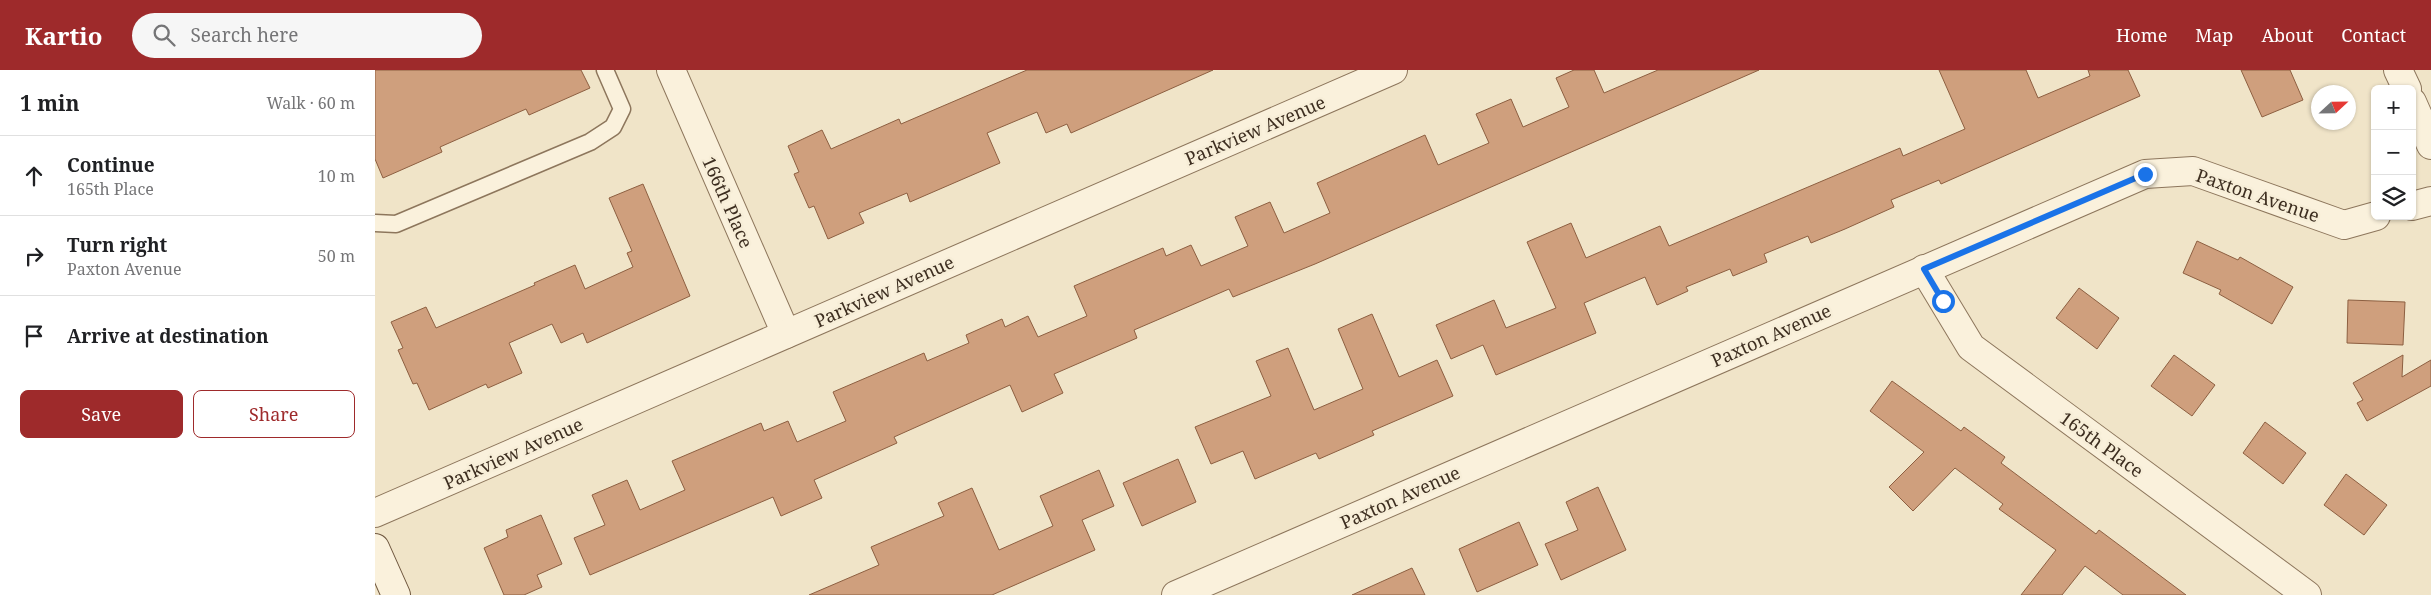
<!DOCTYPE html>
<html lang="en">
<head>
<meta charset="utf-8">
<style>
	body { margin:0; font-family:"Noto Serif",serif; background:#f6f6f6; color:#202124 }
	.controls { position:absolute; right:15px; top:15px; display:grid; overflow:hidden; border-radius:8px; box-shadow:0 1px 4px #0004 }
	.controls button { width:45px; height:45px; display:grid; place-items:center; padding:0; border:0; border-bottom:1px solid #e0e0e0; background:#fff; color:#202124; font:25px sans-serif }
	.compass { position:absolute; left:1936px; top:15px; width:45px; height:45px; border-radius:50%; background:#fff; box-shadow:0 1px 4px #0004; rotate:68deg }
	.stop { position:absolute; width:15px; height:15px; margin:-11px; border:4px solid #1a73e8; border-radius:50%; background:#fff }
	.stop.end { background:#1a73e8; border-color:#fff; box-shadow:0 1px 5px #0008 }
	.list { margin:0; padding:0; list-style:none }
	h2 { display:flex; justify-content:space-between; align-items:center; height:65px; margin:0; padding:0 20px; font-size:21px }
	h2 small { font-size:16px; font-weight:400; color:#757577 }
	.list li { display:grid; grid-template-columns:32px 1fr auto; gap:15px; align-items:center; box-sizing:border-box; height:80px; padding:0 20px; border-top:1px solid #e0e0e0 }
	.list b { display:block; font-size:19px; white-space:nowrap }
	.list p { margin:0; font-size:16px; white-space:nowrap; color:#757577 }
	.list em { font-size:16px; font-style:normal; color:#757577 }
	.actions { display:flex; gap:10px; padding:15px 20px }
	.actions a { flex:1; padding:11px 0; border:1px solid #9e2a2b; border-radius:8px; text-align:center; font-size:18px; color:#9e2a2b }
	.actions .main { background:#9e2a2b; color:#fff }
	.icon { flex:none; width:28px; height:28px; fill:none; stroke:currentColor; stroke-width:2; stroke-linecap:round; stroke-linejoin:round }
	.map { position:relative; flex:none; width:2056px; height:525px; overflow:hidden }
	header { display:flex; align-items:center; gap:30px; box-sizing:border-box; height:70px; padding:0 25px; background:#9e2a2b; color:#fff }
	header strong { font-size:24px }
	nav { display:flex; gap:28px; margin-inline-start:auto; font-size:18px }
	.search { width:350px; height:45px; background:#f6f6f6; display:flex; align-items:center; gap:12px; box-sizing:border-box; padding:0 18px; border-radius:28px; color:#757577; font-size:19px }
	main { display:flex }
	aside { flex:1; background:#fff }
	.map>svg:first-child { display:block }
</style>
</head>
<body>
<header>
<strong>Kartio</strong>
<div class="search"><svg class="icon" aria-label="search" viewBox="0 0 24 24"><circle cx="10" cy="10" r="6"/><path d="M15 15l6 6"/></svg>Search here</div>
<nav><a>Home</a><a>Map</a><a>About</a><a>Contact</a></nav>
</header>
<main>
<aside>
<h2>1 min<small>Walk · 60 m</small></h2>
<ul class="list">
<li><svg class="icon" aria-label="ahead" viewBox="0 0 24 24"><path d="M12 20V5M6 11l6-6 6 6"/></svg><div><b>Continue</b><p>165th Place</p></div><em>10 m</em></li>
<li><svg class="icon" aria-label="right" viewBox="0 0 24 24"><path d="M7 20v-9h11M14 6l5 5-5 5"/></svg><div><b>Turn right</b><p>Paxton Avenue</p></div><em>50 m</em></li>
<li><svg class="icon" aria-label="arrive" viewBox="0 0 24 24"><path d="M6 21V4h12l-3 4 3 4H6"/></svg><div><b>Arrive at destination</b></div></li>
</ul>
<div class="actions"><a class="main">Save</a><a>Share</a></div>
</aside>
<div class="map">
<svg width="2056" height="525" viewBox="0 0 2056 525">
	<rect width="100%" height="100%" fill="#f0e4c8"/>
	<g fill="#cf9f7d" stroke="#8d5f41">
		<path d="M0,0H206L215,18L154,45L151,39L65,77L67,82L8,108L0,89Z"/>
		<path d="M652,0H838L696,63L692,54L671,63L662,42L612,63L625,93L535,132L532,123L484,143L489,153L453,169L439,136L434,138L419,104L424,102L413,76L447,60L456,79L524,49L526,54Z"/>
		<path d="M1199,0H1219L1229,23L1283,0H1384L940,194L858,227L854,219L759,260L762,268L679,304L688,323L647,342L635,315L519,367L522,373L439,410L447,428L406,446L398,427L215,505L199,468L230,455L217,425L252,410L265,440L310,420L297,391L386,353L389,361L413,351L422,372L471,351L458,322L549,283L552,291L594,273L591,265L627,249L630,257L653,246L663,267L712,246L699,216L788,178L791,186L816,175L826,196L873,176L860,147L895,132L909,163L955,143L942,113L1050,65L1063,95L1114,73L1101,44L1136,29L1148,57L1194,37L1181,8Z"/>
		<path d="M1564,0H1651L1663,28L1715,6L1713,0H1753L1765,26L1566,114L1564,110L1516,130L1519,137L1470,159L1436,173L1433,166L1389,184L1392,192L1358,206L1355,199L1311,217L1313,221L1282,235L1270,207L1209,233L1221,263L1121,305L1108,275L1076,289L1061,255L1119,230L1131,258L1181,238L1152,172L1196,153L1211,188L1285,156L1294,176L1525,78L1528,86L1590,59Z"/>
		<path d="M1866,0H1915L1928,30L1887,47Z"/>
		<path d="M268,114L315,226L212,273L208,263L186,273L177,254L134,273L147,303L113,318L111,314L54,340L42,313L38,314L23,280L28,278L16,252L51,237L61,258L160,215L159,213L200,195L210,219L258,197L252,183L257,181L234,128Z"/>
		<path d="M1822,171L1863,190L1865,187L1918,217L1897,254L1844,224L1846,220L1808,203Z"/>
		<path d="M1704,218L1744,248L1722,279L1681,248Z"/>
		<path d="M1973,230L2030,232L2028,275L1972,273Z"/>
		<path d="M997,244L1024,307L1062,290L1078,326L997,361L999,365L944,389L941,383L880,409L868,381L836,394L820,357L896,326L881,291L913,278L939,340L988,319L963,259Z"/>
		<path d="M1799,285L1840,315L1817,346L1776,316Z"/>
		<path d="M2028,285L2027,307L2056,290V316L1992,351L1982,333L1988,330L1978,313Z"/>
		<path d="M1517,311L1586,361L1589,357L1630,387L1626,393L1721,464L1724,460L1811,525H1748L1710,496L1687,525H1646L1681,480L1624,439L1628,434L1580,398L1538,441L1514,417L1549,382L1495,341Z"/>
		<path d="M1890,352L1931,383L1908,414L1868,383Z"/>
		<path d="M803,389L821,432L767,456L748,413Z"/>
		<path d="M724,400L739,436L707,450L720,480L617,525H434L504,495L496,477L569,446L563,433L597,418L624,480L678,456L665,426Z"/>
		<path d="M1971,404L2012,435L1989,465L1949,435Z"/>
		<path d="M1223,417L1251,480L1186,510L1170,474L1203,460L1191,432Z"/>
		<path d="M166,445L187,494L162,505L167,517L149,525H129L109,478L133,467L131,460Z"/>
		<path d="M1144,452L1163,495L1102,522L1084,479Z"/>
		<path d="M1037,498L1050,525H977Z"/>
	</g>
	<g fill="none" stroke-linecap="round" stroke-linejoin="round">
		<g stroke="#8d765c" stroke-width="19">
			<path id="lane" d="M0,153L21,154L215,72L238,57L247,39L230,0"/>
		</g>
		<g stroke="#8d765c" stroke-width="30">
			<g id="street">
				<path d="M296,0L411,264"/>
				<path d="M2023,0L2032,19"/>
				<path d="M2037,32L2056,75"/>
				<path d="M2037,136L2056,131"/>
				<path d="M1549,199L1596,277L1932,525"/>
				<path d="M0,443L1018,0"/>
				<path d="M801,525L1770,104L1818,101L1969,155L2001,146"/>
			</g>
		</g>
		<g stroke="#6f573f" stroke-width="30">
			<path id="secondary" d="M0,478L21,525"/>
		</g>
		<use href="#lane" stroke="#faf1dc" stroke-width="16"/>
		<use href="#street" stroke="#faf1dc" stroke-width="28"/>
		<use href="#secondary" stroke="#faf1dc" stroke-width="28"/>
	</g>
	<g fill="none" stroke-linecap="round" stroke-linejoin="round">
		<path stroke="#1a73e8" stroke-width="6" d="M1568,231L1549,199L1770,104"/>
	</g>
	<g text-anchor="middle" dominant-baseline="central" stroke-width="5" stroke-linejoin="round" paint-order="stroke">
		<g font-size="18" fill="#3d2e20" stroke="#f7eed8">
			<text transform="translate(880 60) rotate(-23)">Parkview Avenue</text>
			<text transform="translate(1883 125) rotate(19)">Paxton Avenue</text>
			<text transform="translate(353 132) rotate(66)">166th Place</text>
			<text transform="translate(509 221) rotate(-24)">Parkview Avenue</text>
			<text transform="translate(1396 265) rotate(-24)">Paxton Avenue</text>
			<text transform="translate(1727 374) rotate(36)">165th Place</text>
			<text transform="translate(138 383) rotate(-24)">Parkview Avenue</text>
			<text transform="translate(1025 427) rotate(-24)">Paxton Avenue</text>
		</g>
	</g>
</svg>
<div class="controls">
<button>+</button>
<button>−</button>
<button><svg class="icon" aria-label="layers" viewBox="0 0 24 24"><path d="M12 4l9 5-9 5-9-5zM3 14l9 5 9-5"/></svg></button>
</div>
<svg class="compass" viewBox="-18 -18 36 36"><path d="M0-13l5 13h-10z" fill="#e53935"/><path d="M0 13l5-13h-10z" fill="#757577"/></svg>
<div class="stop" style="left:1568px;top:231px"></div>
<div class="stop end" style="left:1770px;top:104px"></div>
</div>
</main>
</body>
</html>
